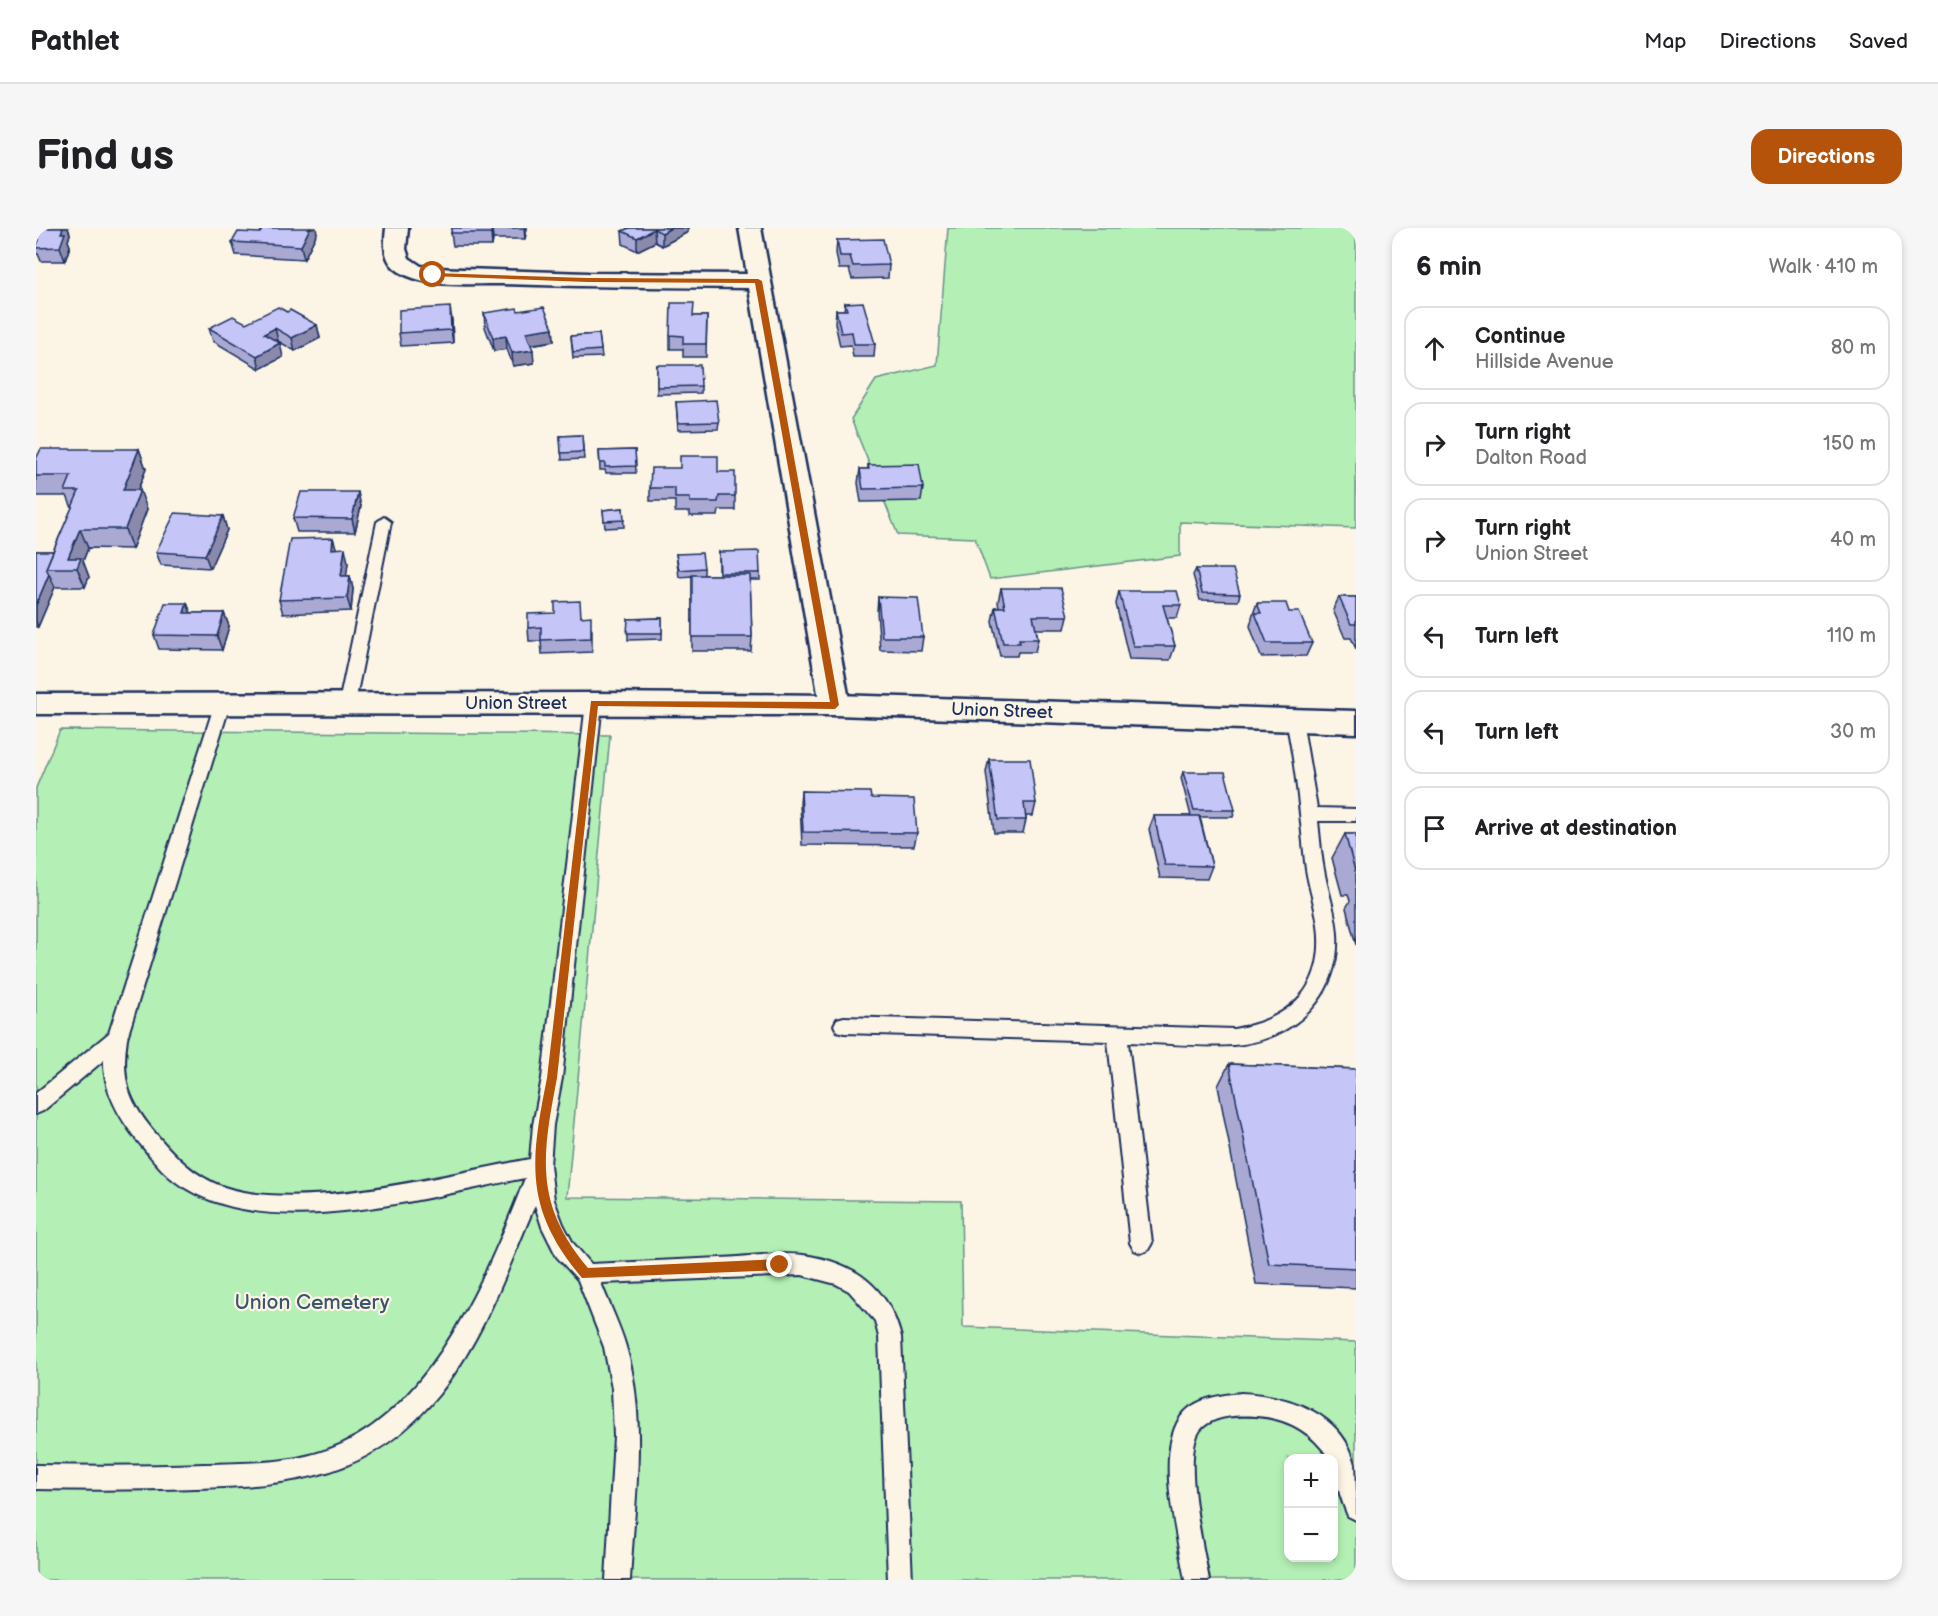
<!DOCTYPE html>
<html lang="en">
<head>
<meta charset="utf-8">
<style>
	body { margin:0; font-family:"Balsamiq Sans",sans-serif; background:#f6f6f6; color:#202124 }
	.controls { position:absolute; right:18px; bottom:18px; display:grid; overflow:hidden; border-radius:12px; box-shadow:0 3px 9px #0003 }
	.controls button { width:54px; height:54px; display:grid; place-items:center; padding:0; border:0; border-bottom:2px solid #e0e0e0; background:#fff; color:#202124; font:30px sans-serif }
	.stop { position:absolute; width:18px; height:18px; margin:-14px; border:4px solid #b45309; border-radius:50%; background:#fff }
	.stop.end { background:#b45309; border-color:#fff; box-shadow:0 2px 6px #0008 }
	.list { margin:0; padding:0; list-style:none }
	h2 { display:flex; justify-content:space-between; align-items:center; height:78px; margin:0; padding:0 24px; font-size:26px }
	h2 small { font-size:20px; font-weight:400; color:#757577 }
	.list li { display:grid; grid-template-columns:39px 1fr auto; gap:18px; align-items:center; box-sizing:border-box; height:84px; margin:0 12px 12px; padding:0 12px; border:2px solid #e0e0e0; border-radius:18px }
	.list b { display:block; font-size:22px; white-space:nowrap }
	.list p { margin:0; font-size:20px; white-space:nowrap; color:#757577 }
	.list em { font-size:20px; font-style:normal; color:#757577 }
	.icon { flex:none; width:33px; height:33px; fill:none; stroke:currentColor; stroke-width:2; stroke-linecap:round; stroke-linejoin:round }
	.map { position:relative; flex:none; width:1320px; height:1352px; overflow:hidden; border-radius:18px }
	header { display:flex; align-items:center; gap:36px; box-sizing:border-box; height:84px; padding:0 30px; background:#fff; border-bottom:2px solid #e0e0e0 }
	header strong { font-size:28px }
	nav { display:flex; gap:33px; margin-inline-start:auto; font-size:21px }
	.intro { display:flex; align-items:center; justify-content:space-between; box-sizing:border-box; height:144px; padding:0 36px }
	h1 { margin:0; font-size:42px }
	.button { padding:15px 27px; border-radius:18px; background:#b45309; color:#fff; font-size:21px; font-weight:700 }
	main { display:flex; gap:36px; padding:0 36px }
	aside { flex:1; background:#fff; border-radius:18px; box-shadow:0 3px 9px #0003 }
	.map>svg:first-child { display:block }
</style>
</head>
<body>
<header>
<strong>Pathlet</strong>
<nav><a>Map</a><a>Directions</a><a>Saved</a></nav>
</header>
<div class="intro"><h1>Find us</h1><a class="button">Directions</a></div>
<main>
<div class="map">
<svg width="1320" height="1352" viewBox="0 0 1320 1352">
	<rect width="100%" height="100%" fill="#fcf5e5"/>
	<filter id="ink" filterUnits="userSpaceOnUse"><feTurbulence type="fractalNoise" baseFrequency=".0167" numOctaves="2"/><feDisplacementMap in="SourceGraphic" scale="12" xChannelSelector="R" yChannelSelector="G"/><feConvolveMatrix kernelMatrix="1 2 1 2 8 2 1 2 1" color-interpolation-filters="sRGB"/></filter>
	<g filter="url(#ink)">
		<g fill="#b4f0b5" stroke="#68908a" stroke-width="1.5" fill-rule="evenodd">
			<path d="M912,0H1320V300L1144,294V328L954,351L939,310L862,307L815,191L840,152L901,137Z"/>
			<path d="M24,502L574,507L531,969L925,973L927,1099L1320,1114V1352H0V560ZM1252,1230H1298V1330H1252Z"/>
		</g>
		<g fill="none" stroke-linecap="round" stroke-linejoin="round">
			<g stroke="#1b2f5e" stroke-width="4">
				<g id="lane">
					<path d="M348,289L355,294L319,475L317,479H305L303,475L341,294Z"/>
					<path d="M558,469L564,471L566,475L526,850L517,897L514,937L518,972L527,996L537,1015L555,1036C598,1034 641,1032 684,1030C709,1029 742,1024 767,1027C818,1034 852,1058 865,1109L876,1352H852L843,1109L839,1093L813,1063L800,1056L766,1047L565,1055C573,1076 584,1098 590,1119C612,1193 598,1276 594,1352H570L578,1208L576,1160L568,1119L542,1052L521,1029L506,999L499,977C472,1040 447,1112 403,1166C335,1250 260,1257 159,1260C106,1262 53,1262 0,1261V1237C56,1238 112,1238 168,1236C214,1235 263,1236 306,1216C400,1173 454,1041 489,950C393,968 240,1014 151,961C132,951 119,934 105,917C85,893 67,864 68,832L7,883L0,886V865L73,805L180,472H192L194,476L91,810C85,853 92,873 120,906C139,928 159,949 188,959C267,985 411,946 494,931L497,897L506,850L550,475L552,471Z"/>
					<path d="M1258,486L1264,488L1266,492L1281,580L1320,581V593H1282C1284,611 1285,629 1289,647C1293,667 1300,686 1301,706C1305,767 1258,813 1197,817C1163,819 1126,815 1092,814L1116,1015L1112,1022L1105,1025L1098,1022L1094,1015L1072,813L808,805L801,803L798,797L801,791L808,789L1198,801C1256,791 1290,758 1282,697C1279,675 1271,655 1269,634C1264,586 1260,539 1250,492L1252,488Z"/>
					<path d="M1205,1165C1252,1167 1306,1185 1319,1236C1320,1252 1320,1275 1320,1292L1312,1288C1305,1272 1298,1249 1298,1230H1293C1276,1204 1252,1190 1220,1188C1203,1187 1181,1187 1167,1199C1143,1219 1168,1322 1173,1352H1149C1142,1310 1116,1218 1149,1184C1162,1170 1186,1167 1205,1165Z"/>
				</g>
			</g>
			<g stroke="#1b2f5e" stroke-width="5">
				<path id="street" d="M350,0H372L370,21L373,30L385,38L397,40L552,45L711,46L703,0H725L814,477L809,484L799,487L789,484L784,477L713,60C631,59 549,59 467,56C436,55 392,61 364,44C347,34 348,17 350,0Z"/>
			</g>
			<g stroke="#1b2f5e" stroke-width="5">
				<path id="secondary" d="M558,465L799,467L1320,483V505L799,487L0,486V466Z"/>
			</g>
			<use href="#lane" fill="#fcf5e5" fill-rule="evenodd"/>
			<use href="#street" fill="#fcf5e5" fill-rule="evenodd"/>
			<use href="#secondary" fill="#fcf5e5" fill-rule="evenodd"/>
		</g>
		<g fill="#aaa9d4" stroke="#1b2f5e" stroke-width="1.5">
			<path d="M0,0H32L34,6L32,13L34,18L29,33H5L2,26H0Z"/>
			<path d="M416,0H491L489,11H457L456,18H417L415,5Z"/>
			<path d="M593,0H652V4L626,18L619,14L601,23L587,16L586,3Z"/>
			<path d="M224,5H281L268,31L200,27L196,14Z"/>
			<path d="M801,12L853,37L852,50L816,51L813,41H803L800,25Z"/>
			<path d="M809,75L839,116L838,129H817L815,117L804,118L799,95L800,82H808Z"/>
			<path d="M482,83L517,100L518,113L495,117L498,135L477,138L471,121L458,123L449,99L448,85Z"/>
			<path d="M251,84L281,97L284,110L259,123L242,113L241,114L247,129L224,141L177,113L173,100L210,95Z"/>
			<path d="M658,88H671L670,129H647V121H634V107Z"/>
			<path d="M416,92L417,115L365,118L363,105Z"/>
			<path d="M563,106L566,129L537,130L535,108Z"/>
			<path d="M621,137L665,158V165L621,166Z"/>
			<path d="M640,174L683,194L682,201L642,202Z"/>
			<path d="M546,207L548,231L526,232L524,208Z"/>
			<path d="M103,221L110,241L102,262L111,281L96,321L52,320L47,333L53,349L49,359H19L2,399H0V323H17L36,280L31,268H0V231Z"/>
			<path d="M599,222L600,245H570L569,242H564L563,223Z"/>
			<path d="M832,237L887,260L885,273L825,274L822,255L824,241H832Z"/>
			<path d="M682,244L699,268V282H683L682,288H654V284H639V273H614V260Z"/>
			<path d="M325,278L319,304H261L257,290Z"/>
			<path d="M587,280L588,299L569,300L567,282Z"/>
			<path d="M187,288L191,302L174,340L125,337L120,324Z"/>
			<path d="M297,310L300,321L312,334L310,348H314L317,361L315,383L247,386L243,372Z"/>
			<path d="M683,324L724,345V352H714L716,409L715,423H656V348L643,349L640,326L668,340V347H683Z"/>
			<path d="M1160,341L1204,366L1202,373L1164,372L1157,347Z"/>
			<path d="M965,360L1032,388L1029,401H1000L1002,411L999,424H982L981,428H964L956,393L959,379H963L962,374Z"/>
			<path d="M1083,363L1145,377L1141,390H1131L1139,418L1134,432L1093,431L1080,376Z"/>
			<path d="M842,369L887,409L885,423L844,422L841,383Z"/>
			<path d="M1303,369H1320V421L1315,410H1309L1297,382Z"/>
			<path d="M151,375L155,385H188L193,398L186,422L123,421L118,407Z"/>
			<path d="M1221,375L1253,384L1276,415L1270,428L1225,429L1214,398L1216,391V389Z"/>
			<path d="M546,388L556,402V424L506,426L505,413H493L492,400Z"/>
			<path d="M626,390V411L592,412V391Z"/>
			<path d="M953,531L1000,575L997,588H990V592L987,605H958L950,544Z"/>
			<path d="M1147,544L1199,582L1197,589H1164L1176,638L1171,651L1124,650L1113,601L1118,588H1155L1145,550Z"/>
			<path d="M765,563L835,570L881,605L878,618L766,617L764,576Z"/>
			<path d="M1309,606H1320V717L1310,680L1314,673L1312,667H1306L1296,630Z"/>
			<path d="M1193,836L1320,841V1060L1220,1056L1182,858Z"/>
		</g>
		<g fill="#8b8aad" stroke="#1b2f5e" stroke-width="1.5">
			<path d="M27,0H32L34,6L32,13L34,18L29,33L24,19L25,5Z"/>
			<path d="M274,0H280L281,5L268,31L265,18Z"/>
			<path d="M456,0L457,11L456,18L455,5Z"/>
			<path d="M488,0H491L489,11Z"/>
			<path d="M635,0H652V4L626,18V5Z"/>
			<path d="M618,1L619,14L601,23V10Z"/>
			<path d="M414,79L416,92L417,115L415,102Z"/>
			<path d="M281,97L284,110L259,123L256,110Z"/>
			<path d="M239,100L242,113L231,119L228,106Z"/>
			<path d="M517,100L518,113L491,117L490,104Z"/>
			<path d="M470,108L471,121L458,123L457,110Z"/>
			<path d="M244,115L247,129L224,141L221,128Z"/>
			<path d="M497,122L498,135L477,138L476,125Z"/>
			<path d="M103,221L110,241L94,281L87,262Z"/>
			<path d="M104,262L111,281L96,321L89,301Z"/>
			<path d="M322,264L325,278L319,304L316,291Z"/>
			<path d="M187,288L191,302L174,340L169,327Z"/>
			<path d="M44,301L52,320L47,333L53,349L49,359L41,340L32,330Z"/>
			<path d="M297,310L301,323L296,321Z"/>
			<path d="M309,320L312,334L309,362L305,348Z"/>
			<path d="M13,346L19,359L2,399L0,393V377Z"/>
			<path d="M314,348L317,361L315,383L311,370Z"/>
			<path d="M151,375L156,388L148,385Z"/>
			<path d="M188,385L193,398L186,422L181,408Z"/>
		</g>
		<g fill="#c6c5f7" stroke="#1b2f5e" stroke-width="1.5">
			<path d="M0,0H27L25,5H29L24,19L0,20L3,12L0,13Z"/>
			<path d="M227,0H274L265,18L196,14L202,4L224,5Z"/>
			<path d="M416,0H456L455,5H415Z"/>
			<path d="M593,0H635L626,5L618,1L601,10L586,3Z"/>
			<path d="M847,11L853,37L817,38L814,28H804L801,12Z"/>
			<path d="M827,74L839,116H818L816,104L805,105L800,82H811L809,75Z"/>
			<path d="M635,75H658L657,88H671L670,116H647V108L634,107Z"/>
			<path d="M242,79L251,84L254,82L281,97L256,110L239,100L228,106L244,115L221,128L173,100L197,88L210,95Z"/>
			<path d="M414,79L415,102L363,105V82Z"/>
			<path d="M508,79L517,100L490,104L497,122L476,125L470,108L457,110L448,85L481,80L482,83Z"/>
			<path d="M563,106L565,122L537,124L535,108Z"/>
			<path d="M621,137H664L665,158L621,159Z"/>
			<path d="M680,172L683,194L642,195L640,174Z"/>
			<path d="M546,207L547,224L525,225L524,208Z"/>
			<path d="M5,221H103L87,262H104L89,301H44L32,330H45L41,340H10L43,263H29L35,248H0V231Z"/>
			<path d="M599,222L600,238L569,239V235H564L563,223Z"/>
			<path d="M644,228H682V244H699V268H683L682,274H654V270H639V260H614L615,240H644Z"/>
			<path d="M883,236L887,260L827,261L824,241H833L832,237Z"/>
			<path d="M265,264H322L316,291L257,290Z"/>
			<path d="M587,280L588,292L568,293L567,282Z"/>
			<path d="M139,285L187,288L169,327L120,324Z"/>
			<path d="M297,310L296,321L309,320L305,348H314L311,370L243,372L254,311Z"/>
			<path d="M0,323H17L10,340L13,346L0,377Z"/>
			<path d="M723,323L724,345H684L683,324Z"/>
			<path d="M666,325L668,340L643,342L640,326Z"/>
			<path d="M1160,341H1197L1204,366L1166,365Z"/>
			<path d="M656,347H714L716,409H656Z"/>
			<path d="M965,360H1025L1032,388H997L1002,411H983L984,415H967L959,379H969Z"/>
			<path d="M1083,363H1141L1145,377H1127L1139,418H1097Z"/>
			<path d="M842,369L882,370L887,409H846Z"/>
			<path d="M1303,369H1320V396H1315Z"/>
			<path d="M544,373L545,389L555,388V410L505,412V399L492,400V386L519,385V374Z"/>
			<path d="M129,375H151L148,385H188L181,408L118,407Z"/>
			<path d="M1221,375H1250L1253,384H1263L1276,415H1231L1219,385H1225Z"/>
			<path d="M626,390V405H591L592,391Z"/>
			<path d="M953,531H994L1000,575H988L990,592H962Z"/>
			<path d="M1147,544H1189L1199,582H1158Z"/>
			<path d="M765,563L834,564L835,570L878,571L881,605L767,604Z"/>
			<path d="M1118,588H1163L1176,638L1129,637Z"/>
			<path d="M1309,606H1320V643H1319Z"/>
			<path d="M1193,836L1320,841V1040L1233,1036Z"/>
		</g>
	</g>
	<path fill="#b45309" d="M397,45L552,50L722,51L726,53L803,477L799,481L562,478L521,850C506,928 498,976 552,1040L744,1031L750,1037L744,1042L546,1050C488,981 494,934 511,850L555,473L794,474L719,55L552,54L395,48Z"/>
	<g text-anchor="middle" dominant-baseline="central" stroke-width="4.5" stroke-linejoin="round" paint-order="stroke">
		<g font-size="18" fill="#1b2f5e" stroke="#fcf5e5">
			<text x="480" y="475">Union Street</text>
			<text transform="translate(966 483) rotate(2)">Union Street</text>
		</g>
		<g font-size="21" fill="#3a566f" stroke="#fcf5e5">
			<text x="276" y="1074">Union Cemetery</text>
		</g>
	</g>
</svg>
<div class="controls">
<button>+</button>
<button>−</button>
</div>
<div class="stop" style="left:397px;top:47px"></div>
<div class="stop end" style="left:744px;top:1037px"></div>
</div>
<aside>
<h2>6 min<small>Walk · 410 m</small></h2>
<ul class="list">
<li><svg class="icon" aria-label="ahead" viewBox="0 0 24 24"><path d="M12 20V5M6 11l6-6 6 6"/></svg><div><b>Continue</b><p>Hillside Avenue</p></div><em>80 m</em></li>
<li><svg class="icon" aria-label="right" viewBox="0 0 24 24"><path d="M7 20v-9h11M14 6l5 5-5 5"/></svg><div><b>Turn right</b><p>Dalton Road</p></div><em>150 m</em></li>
<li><svg class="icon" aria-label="right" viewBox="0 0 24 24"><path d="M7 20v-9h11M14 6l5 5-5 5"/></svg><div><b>Turn right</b><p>Union Street</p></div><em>40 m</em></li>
<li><svg class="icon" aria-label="left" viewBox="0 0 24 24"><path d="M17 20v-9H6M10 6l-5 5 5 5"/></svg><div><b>Turn left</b></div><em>110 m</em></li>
<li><svg class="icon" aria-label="left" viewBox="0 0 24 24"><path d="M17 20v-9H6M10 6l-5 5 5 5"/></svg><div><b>Turn left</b></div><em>30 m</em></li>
<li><svg class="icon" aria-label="arrive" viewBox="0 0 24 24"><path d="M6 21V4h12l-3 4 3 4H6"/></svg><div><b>Arrive at destination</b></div></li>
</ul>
</aside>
</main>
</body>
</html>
